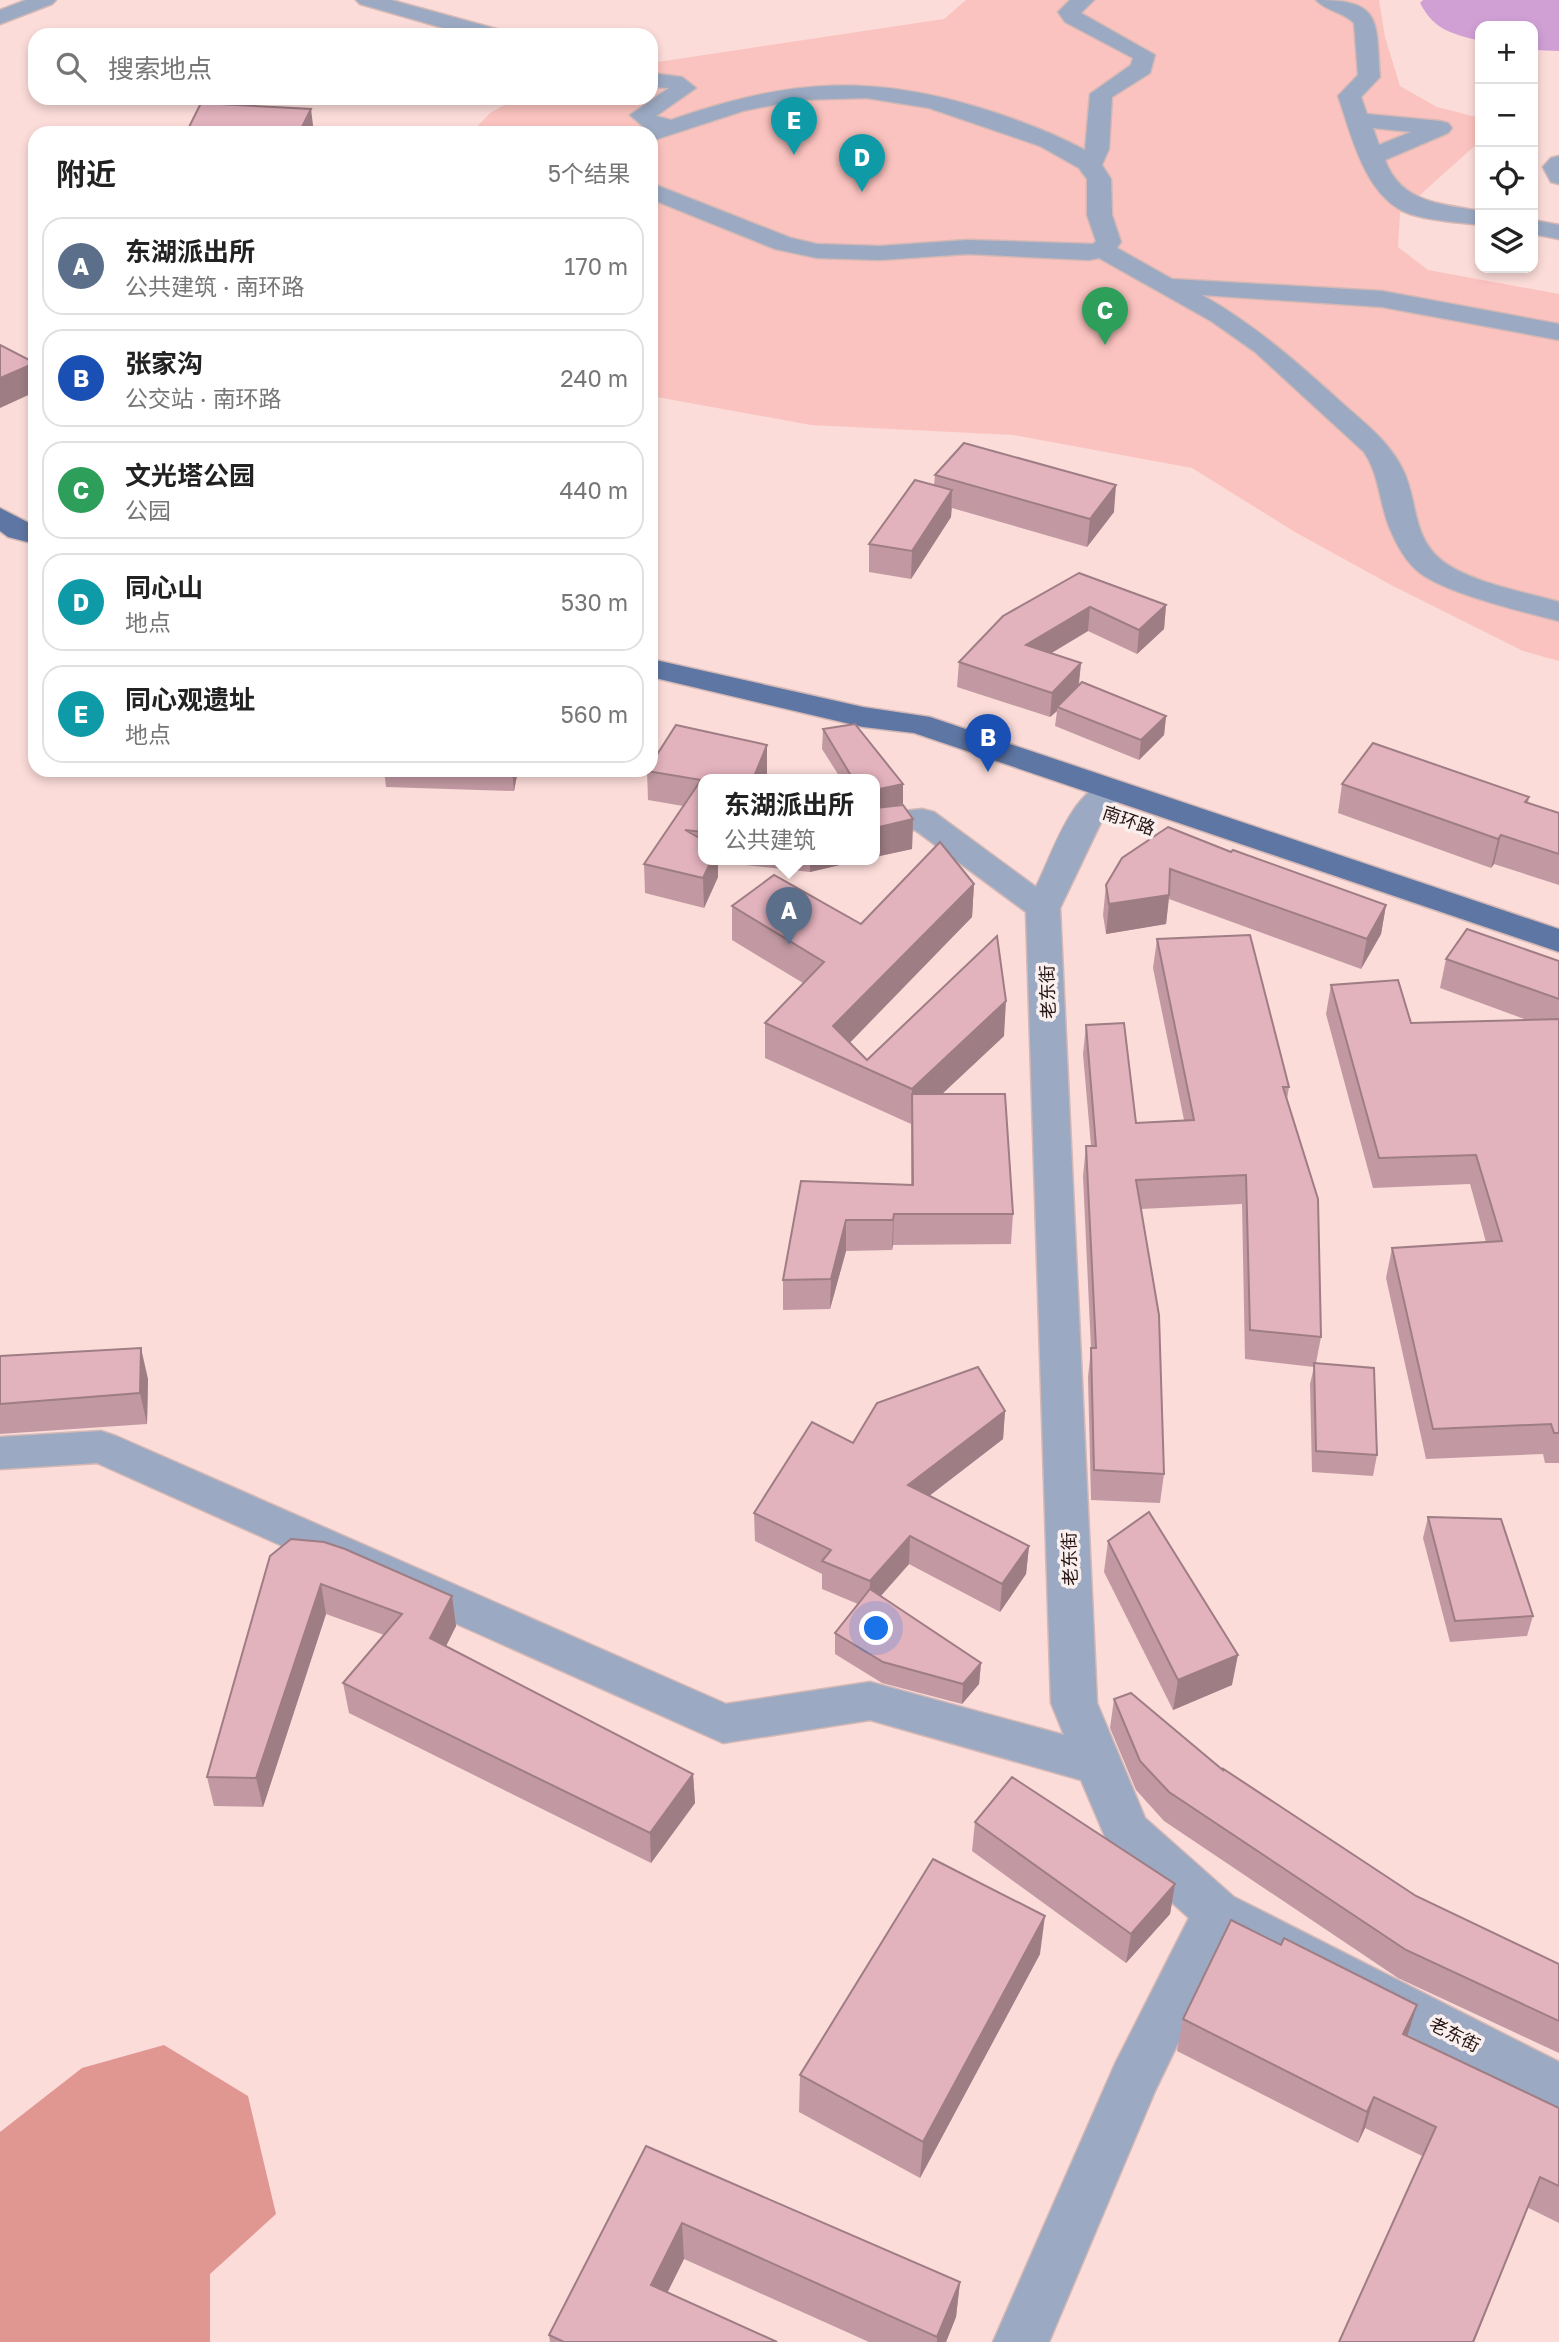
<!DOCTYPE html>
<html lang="zh">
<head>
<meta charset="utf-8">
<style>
	body { margin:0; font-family:"Golos Text","Noto Sans SC",sans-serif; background:#f2f2f2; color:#222 }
	.controls { position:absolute; right:21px; top:21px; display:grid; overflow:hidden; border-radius:14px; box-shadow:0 4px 10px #0003 }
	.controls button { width:63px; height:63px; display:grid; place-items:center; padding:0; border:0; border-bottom:2px solid #e0e0e0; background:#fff; color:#222; font:35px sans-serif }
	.you { position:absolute; left:877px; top:1629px; width:24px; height:24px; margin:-18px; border:5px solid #fff; border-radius:50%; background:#1a73e8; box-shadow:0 0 0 10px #1a73e833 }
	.badge { display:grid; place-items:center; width:46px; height:46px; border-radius:50%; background:#398188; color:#fff; font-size:23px; font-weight:700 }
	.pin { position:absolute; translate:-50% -58px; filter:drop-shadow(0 2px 4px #0008) }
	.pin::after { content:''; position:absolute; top:37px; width:24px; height:21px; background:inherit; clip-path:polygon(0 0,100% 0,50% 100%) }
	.popup { position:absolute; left:698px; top:774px; width:182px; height:91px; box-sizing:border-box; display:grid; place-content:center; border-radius:14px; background:#fff; filter:drop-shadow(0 2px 5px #0005); font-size:23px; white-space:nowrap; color:#767676 }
	.popup b { font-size:26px; color:#222 }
	.popup::after { content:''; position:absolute; left:50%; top:100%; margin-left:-14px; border:14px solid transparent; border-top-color:#fff }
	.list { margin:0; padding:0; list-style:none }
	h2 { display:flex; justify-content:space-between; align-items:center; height:91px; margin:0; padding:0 28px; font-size:30px }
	h2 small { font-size:23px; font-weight:400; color:#767676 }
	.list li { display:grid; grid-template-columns:46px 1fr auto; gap:21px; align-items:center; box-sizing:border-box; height:98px; margin:0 14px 14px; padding:0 14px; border:2px solid #e0e0e0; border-radius:21px }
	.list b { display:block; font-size:26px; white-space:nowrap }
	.list p { margin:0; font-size:23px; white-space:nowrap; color:#767676 }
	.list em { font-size:23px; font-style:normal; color:#767676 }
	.icon { flex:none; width:38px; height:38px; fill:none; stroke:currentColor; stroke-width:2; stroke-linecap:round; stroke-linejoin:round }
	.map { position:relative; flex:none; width:1559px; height:2342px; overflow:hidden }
	.search { position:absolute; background:#fff; box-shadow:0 4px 10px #0003; left:28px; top:28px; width:630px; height:77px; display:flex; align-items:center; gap:18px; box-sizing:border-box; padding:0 24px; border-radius:21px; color:#767676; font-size:26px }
	.panel { position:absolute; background:#fff; box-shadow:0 4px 10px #0003; left:28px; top:126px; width:630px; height:651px; border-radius:21px }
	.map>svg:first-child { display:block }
</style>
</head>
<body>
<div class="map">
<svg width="1559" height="2342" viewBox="0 0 1559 2342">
	<rect width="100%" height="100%" fill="#fbdcd9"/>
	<path fill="#fbc3bf" d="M966,0H1379L1385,37L1400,86L1437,107L1480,118V141L1400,213L1398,247L1428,270L1559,294V661L1523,651L1393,586L1295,532L1192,468L1013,435L811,425L651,396V133H471L490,113L517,98H651V63L944,19Z"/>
	<path fill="#e09792" d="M164,2045L248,2096L276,2214L210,2274V2342H0V2132L82,2068Z"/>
	<path fill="#d0a0d5" d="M1423,0H1559V51L1533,50V26H1480V41C1451,33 1435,31 1420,3Z"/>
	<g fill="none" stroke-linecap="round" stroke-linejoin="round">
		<g stroke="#d4b8b5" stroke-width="3">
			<g id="minor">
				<path d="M26,0H56L52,4L0,24V10Z"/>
				<path d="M356,0H391L500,30L503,35H468L360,4Z"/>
				<path d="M1070,0H1094L1081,13L1155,55L1150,73L1112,97L1109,149L1102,165L1111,179L1112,215L1121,242L1117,248L1172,279L1382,291L1559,324V340L1382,307L1202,295C1255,325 1297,362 1341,402C1363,422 1388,440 1402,468C1418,498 1411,534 1440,559C1467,582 1525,592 1559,602V621C1524,612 1448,594 1420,573C1406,562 1397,546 1390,529C1379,503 1380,476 1364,452L1255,352L1211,321L1099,258L1089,260L968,254L880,260L817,258L775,249L651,199V183L791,238L817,244L880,246L968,240L1093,244L1096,241L1087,215V179L1079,168L1040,146L929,108L866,98L798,100L743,111L651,141V133H640L645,128L630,115L669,88L651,87V73L682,77L696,88L656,116L671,120C790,78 874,73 996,113C1026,123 1057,135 1085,150L1090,94L1131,65L1133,58L1065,22L1058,12Z"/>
				<path d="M1316,0C1383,0 1376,21 1380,77L1361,97L1367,114L1440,121L1448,123L1452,128L1448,133L1385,160C1401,203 1441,204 1480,211V225C1458,222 1431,221 1410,214C1365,198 1352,136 1338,96L1358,75L1354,23C1343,12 1326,11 1316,0ZM1373,128L1411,132L1379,145Z"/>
				<path d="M1559,156V184L1551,182L1543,167L1551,158Z"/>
				<path d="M1533,220L1559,225V239L1533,234Z"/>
				<path d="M1111,780L1123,783L1127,790L1106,812L1060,908L1097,1703L1145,1818L1234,1897L1559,2062V2112L1227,1942L1155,2091L1049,2342H993L1115,2064L1189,1918L1109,1846L1081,1780L870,1720L723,1743L97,1463L0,1469V1437L101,1431L116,1436L726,1704L870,1682L1064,1735L1051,1703L1026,912L915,830L875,834V814L922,809L934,812L1036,887C1053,853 1071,790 1111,780Z"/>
			</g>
		</g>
		<g stroke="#d4b8b5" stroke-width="3">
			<g id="major">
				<path d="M0,508L35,526V544L8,537L0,531Z"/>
				<path d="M651,659L863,707L930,717L1559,929V952L914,733L863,727L651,677Z"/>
			</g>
		</g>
		<use href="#minor" fill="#9ba9c2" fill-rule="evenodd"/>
		<use href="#major" fill="#5e76a3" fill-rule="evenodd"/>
	</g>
	<g fill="#c299a3">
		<path d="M935,475L1114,512L1087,547L952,508L951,517L911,579L869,572V544L934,485Z"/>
		<path d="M1079,573L1166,605L1164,629L1137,654L1088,631L1051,653L1081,663L1079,685L1166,716L1164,735L1139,760L1055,726L1057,711L1050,717L957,687L959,662Z"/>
		<path d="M823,729L903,784V804L889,806L913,819L912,849L875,857V779H841L822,749Z"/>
		<path d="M767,745V774L703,779V859H865L810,872L718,862V877L704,908L645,893L644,864L683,806L648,800L647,771Z"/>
		<path d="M384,770H518L514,791L386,787Z"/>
		<path d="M1342,784L1529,797L1528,803L1559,813V885L1494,864L1491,868L1338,813Z"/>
		<path d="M1231,852L1386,905L1381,934L1361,969L1169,899L1166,924L1106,934L1103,915L1106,885Z"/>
		<path d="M974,884L972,917L849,1043L867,1060L1004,1036L942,1094L1013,1214L1011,1244L893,1245L892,1250L846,1251L830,1309L783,1310V1280L801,1181L911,1185V1124L765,1058V1023L803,983L732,940V906L861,924Z"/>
		<path d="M1157,939L1289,1087L1287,1099L1321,1337L1316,1363L1377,1455L1373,1476L1312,1472L1310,1384L1314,1367L1245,1359L1242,1204L1141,1209L1164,1474L1160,1503L1091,1500L1088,1377L1091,1349L1083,1176L1086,1146H1091L1083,1054L1086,1025L1136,1123L1184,1120L1153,968Z"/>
		<path d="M1446,959L1559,961V1463H1545L1543,1454L1426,1459L1386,1278L1392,1248L1486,1242L1470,1184L1373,1188L1326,1014L1331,985L1411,1023L1527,1020L1440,988Z"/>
		<path d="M0,1356L148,1379L147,1424L0,1434Z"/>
		<path d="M1005,1411L1003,1439L929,1496L1029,1546L1026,1574L1000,1612L909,1564L881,1596L981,1663L979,1684L962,1704L882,1683L835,1654V1633L858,1604L822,1589V1574L755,1541L754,1513L853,1443Z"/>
		<path d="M1428,1517L1533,1616L1527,1636L1450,1642L1423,1538Z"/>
		<path d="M1108,1541L1232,1685L1173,1710L1104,1572Z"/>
		<path d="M270,1556L452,1596L456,1626L446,1646L693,1774L695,1803L651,1863L349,1713L343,1683L384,1635L326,1614L263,1807L214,1806L207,1777Z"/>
		<path d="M1114,1699L1222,1769V1768L1416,1896L1559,1964V2053L1398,1978L1164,1821L1136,1790L1110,1728Z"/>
		<path d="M975,1822L1175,1884L1170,1914L1126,1963L972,1851Z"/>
		<path d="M1040,1954L920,2178L799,2112L800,2075Z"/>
		<path d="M1183,2019L1407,2036L1559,2108V2223L1365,2128L1358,2143L1177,2051Z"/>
		<path d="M646,2146L960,2282L956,2317L946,2342H869L684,2259L667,2292L777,2342H550L549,2335Z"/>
	</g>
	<g fill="#9e7d84">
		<path d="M311,109L314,133H299Z"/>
		<path d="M35,363V392L0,408V378Z"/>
		<path d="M1116,485L1114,512L1087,547L1090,519Z"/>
		<path d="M952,490L951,517L911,579L912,551Z"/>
		<path d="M1166,605L1164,629L1137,654L1139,630Z"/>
		<path d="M1090,607L1088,631L1025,669L1026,645Z"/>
		<path d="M1081,663L1078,688L1057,707V711L1050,717L1052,693Z"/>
		<path d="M1166,716L1164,735L1139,760L1141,740Z"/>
		<path d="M767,745V774L765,779H753Z"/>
		<path d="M512,770H518L514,791Z"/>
		<path d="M903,784V804L875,809V790Z"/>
		<path d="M913,819L912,849L875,857V828Z"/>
		<path d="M1501,835L1494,864L1491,868L1498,839Z"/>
		<path d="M712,859H718V877L704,908L703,878Z"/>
		<path d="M810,859H865L810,872Z"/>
		<path d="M974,884L972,917L837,1056L833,1026Z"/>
		<path d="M1169,895L1166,924L1106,934L1109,904Z"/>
		<path d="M1386,905L1381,934L1361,969L1367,939Z"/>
		<path d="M1006,1001L1004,1036L912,1122V1089Z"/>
		<path d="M894,1214L893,1245L892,1250L893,1220Z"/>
		<path d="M846,1220V1251L830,1309L831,1279Z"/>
		<path d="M141,1348L148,1379L147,1424L140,1393Z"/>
		<path d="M1005,1411L1003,1439L907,1513L908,1485Z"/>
		<path d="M910,1536L909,1564L869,1609L870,1581Z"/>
		<path d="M1029,1546L1026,1574L1000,1612L1002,1584Z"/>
		<path d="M321,1584L326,1614L263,1807L256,1778Z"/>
		<path d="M452,1596L456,1626L435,1668L430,1638Z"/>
		<path d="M1238,1655L1232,1685L1173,1710L1178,1680Z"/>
		<path d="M981,1663L979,1684L962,1704L963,1684Z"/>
		<path d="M693,1774L695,1803L651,1863L650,1833Z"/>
		<path d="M1175,1884L1170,1914L1126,1963L1131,1934Z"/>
		<path d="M1045,1916L1040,1954L920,2178L923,2142Z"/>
		<path d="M1417,2005L1407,2037L1403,2034Z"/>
		<path d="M1374,2097L1365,2128L1358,2143L1367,2112Z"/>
		<path d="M1540,2177L1474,2342H1473Z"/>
		<path d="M682,2223L684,2259L654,2320L651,2285Z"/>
		<path d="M960,2282L956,2317L946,2342H937V2337Z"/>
	</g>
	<g fill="#e2b2bd" stroke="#9e7d84" stroke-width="2">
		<path d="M201,103L311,109L299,133H186Z"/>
		<path d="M0,345L35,363L0,378Z"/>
		<path d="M964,443L1116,485L1090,519L935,475Z"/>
		<path d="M915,480L952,490L912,551L869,544Z"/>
		<path d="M1079,573L1166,605L1139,630L1090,607L1026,645L1081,663L1052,693L959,662L1003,616Z"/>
		<path d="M1082,682L1166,716L1141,740L1057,707Z"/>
		<path d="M855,724L903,784L875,790V779H853L823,729Z"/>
		<path d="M676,725L767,745L753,779H703V832L685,830L703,840V859H712L703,878L644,864L701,780L647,771L651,770V764Z"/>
		<path d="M1373,743L1529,797L1525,802L1559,813V854L1501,835L1498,839L1342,784Z"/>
		<path d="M875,804L876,808L903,805L913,819L875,828Z"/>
		<path d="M1168,827L1231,852L1233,850L1386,905L1367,939L1170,869L1169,895L1109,904L1106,885L1122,858Z"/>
		<path d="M940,842L974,884L833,1026L867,1060L997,936L1006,1001L912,1089L765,1023L824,962L732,906L774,875L861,924Z"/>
		<path d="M1467,929L1559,961V999L1446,959Z"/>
		<path d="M1250,935L1289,1087H1283L1318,1199L1321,1337L1250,1330L1246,1175L1136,1180L1159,1315L1164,1474L1094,1470L1091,1348H1096L1086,1146H1096L1086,1025L1124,1023L1136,1123L1194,1120L1157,939Z"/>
		<path d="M1398,980L1411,1023L1559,1019V1433H1554L1551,1424L1433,1429L1392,1248L1502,1241L1476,1155L1379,1158L1331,985Z"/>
		<path d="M912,1094H1005L1013,1214H894L893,1220H846L831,1279L783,1280L801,1181L913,1185Z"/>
		<path d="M141,1348L140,1393L0,1404V1356Z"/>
		<path d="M1314,1363L1374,1368L1377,1455L1316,1451Z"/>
		<path d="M978,1367L1005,1411L908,1485L1029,1546L1002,1584L910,1536L870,1581L822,1561L831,1550L754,1513L812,1422L853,1443L877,1403Z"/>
		<path d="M1149,1512L1238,1655L1178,1680L1108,1541Z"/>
		<path d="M1428,1517L1501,1519L1533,1616L1455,1621Z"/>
		<path d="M291,1539L324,1542L345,1549L452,1596L430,1638L693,1774L650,1833L343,1683L402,1614L321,1584L256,1778L207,1777L270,1556Z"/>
		<path d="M870,1589L981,1663L963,1684L883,1662L835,1633Z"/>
		<path d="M1131,1693L1224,1771L1222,1768L1416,1896L1559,1964V2021L1406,1950L1169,1792L1140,1761L1114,1699Z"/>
		<path d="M1012,1777L1175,1884L1131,1934L975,1822Z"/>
		<path d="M933,1859L1045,1916L923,2142L800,2075Z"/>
		<path d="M1231,1920L1281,1945L1284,1938L1417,2005L1403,2034L1559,2108V2186L1540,2177L1473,2342H1339L1436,2127L1374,2097L1367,2112L1183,2019Z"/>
		<path d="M646,2146L960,2282L937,2337L682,2223L651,2285L777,2342H564L549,2335Z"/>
	</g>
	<g text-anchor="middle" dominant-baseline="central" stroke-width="7" stroke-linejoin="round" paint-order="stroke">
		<g font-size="18" fill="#251312" stroke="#f9efee">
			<text transform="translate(1129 820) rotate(19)">南环路</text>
			<text transform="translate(1047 992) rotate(-92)">老东街</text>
			<text transform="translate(1069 1559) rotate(-92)">老东街</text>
			<text transform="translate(1455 2034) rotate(27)">老东街</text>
		</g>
	</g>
</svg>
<div class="controls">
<button>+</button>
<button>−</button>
<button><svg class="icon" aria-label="locate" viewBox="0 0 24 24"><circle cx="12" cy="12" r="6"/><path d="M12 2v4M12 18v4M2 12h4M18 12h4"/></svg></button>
<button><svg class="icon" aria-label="layers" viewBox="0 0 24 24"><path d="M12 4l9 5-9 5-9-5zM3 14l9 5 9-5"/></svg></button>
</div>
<div class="you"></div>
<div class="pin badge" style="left:789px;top:945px;background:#5c6f8a">A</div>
<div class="popup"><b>东湖派出所</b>公共建筑</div>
<div class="pin badge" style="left:988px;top:772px;background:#1a4fb4">B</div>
<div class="pin badge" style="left:1105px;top:345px;background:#2e9e5b">C</div>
<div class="pin badge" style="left:862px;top:192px;background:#0f9aa8">D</div>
<div class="pin badge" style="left:794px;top:155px;background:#0f9aa8">E</div>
<div class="search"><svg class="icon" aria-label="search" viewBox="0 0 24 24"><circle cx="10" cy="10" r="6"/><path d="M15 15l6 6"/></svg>搜索地点</div>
<section class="panel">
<h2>附近<small>5个结果</small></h2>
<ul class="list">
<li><span class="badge" style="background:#5c6f8a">A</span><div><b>东湖派出所</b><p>公共建筑 · 南环路</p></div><em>170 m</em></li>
<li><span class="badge" style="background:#1a4fb4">B</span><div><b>张家沟</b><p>公交站 · 南环路</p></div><em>240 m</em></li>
<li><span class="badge" style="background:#2e9e5b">C</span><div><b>文光塔公园</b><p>公园</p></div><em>440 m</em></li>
<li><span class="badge" style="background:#0f9aa8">D</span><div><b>同心山</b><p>地点</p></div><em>530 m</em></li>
<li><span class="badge" style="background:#0f9aa8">E</span><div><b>同心观遗址</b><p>地点</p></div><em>560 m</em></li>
</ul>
</section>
</div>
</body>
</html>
